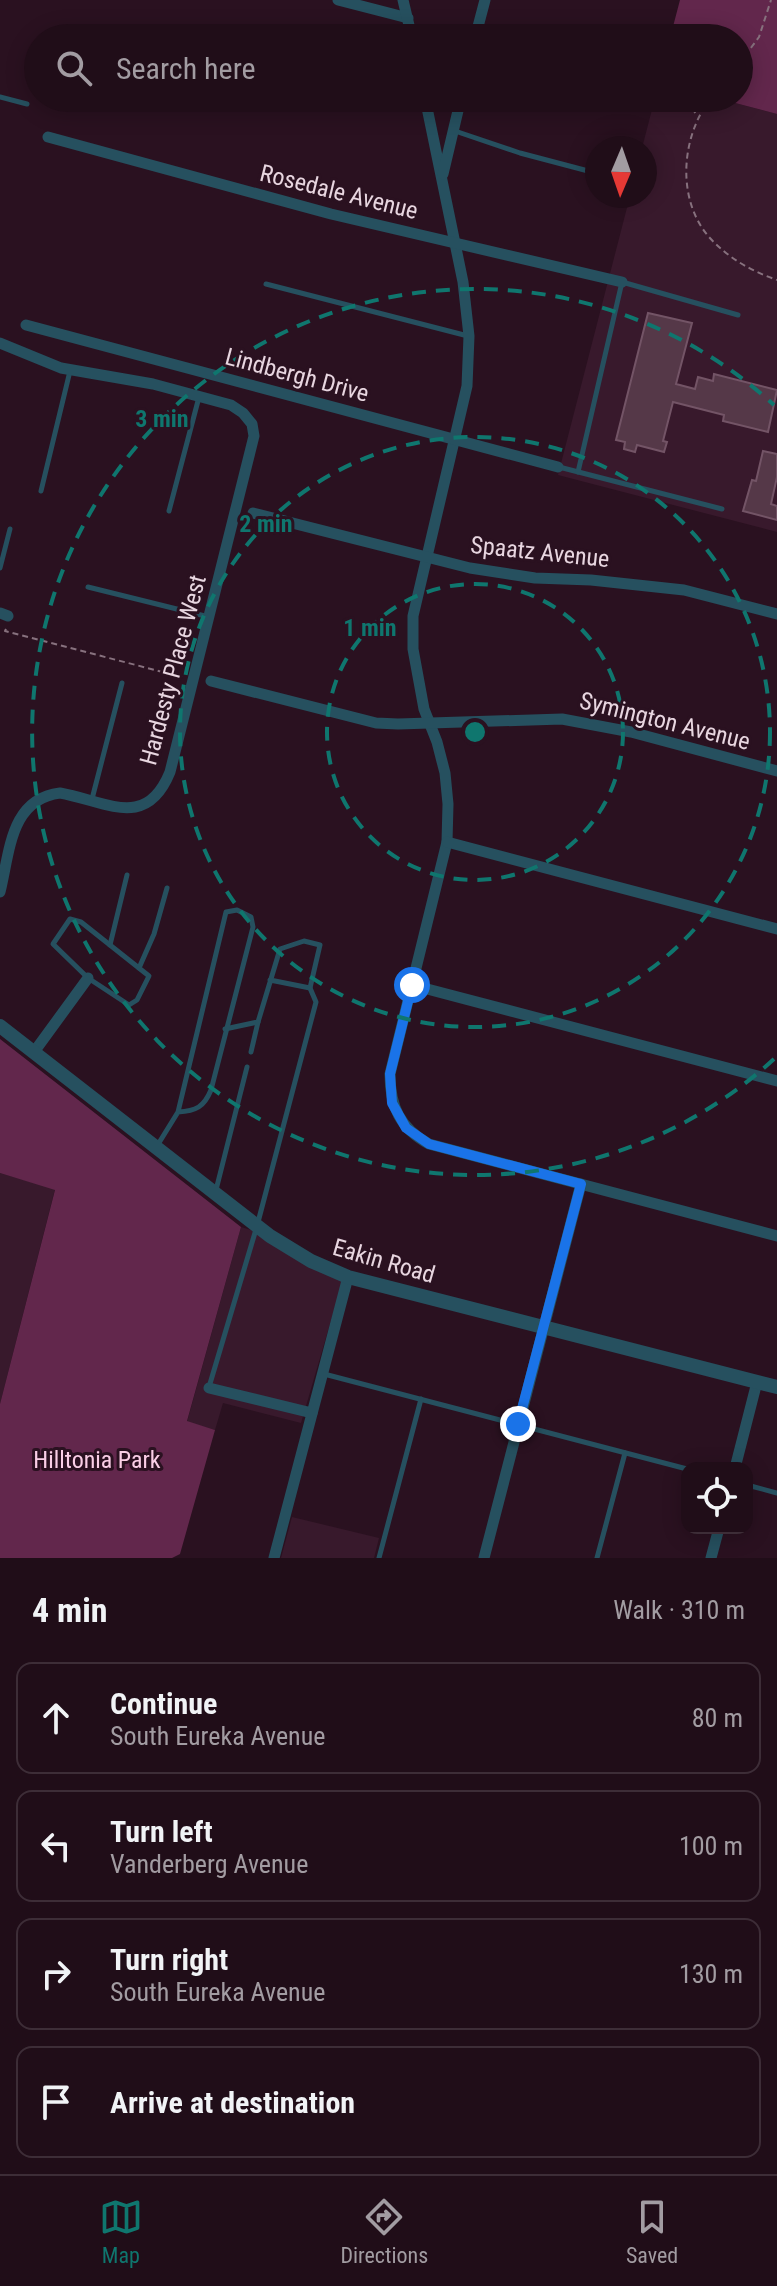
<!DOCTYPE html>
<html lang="en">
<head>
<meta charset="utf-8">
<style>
	body { margin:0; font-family:"Roboto Condensed",sans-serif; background:#281621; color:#f1f3f6 }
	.controls { position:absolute; right:24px; bottom:24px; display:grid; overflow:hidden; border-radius:16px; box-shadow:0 4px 20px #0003 }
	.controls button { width:72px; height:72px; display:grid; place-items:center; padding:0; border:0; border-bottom:2px solid #3d2d37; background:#200d18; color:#f1f3f6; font:40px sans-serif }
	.compass { position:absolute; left:585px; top:136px; width:72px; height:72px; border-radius:50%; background:#200d18; box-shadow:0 4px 20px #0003; rotate:182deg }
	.stop { position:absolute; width:24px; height:24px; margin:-18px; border:6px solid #1a73e8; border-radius:50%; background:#fff }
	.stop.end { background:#1a73e8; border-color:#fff; box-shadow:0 2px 8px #0008 }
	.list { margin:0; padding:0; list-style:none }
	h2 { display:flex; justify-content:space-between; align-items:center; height:104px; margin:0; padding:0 32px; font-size:34px }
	h2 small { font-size:26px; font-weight:400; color:#a29ca2 }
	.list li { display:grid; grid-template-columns:52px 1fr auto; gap:24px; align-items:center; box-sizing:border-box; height:112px; margin:0 16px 16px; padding:0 16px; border:2px solid #3d2d37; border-radius:16px }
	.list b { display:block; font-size:30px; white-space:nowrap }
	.list p { margin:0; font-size:26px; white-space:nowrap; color:#a29ca2 }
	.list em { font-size:26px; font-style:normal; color:#a29ca2 }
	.icon { flex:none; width:44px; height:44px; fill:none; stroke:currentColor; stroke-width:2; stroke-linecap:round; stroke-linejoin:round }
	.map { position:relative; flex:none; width:777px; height:1558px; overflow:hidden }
	.search { position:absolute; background:#200d18; box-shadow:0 4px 20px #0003; left:24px; right:24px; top:24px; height:88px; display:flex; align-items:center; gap:20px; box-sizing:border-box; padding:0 28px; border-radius:44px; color:#a29ca2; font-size:30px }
	.sheet { height:616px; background:#200d18 }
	nav { display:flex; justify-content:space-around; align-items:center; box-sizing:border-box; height:112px; border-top:2px solid #3d2d37; background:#200d18; font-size:22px; color:#a29ca2 }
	nav a { display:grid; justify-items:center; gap:4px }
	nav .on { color:#0f766e }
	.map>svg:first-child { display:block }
</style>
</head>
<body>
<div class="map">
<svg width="777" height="1558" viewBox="0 0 777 1558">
	<rect width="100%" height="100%" fill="#2a1120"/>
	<g fill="#38192c">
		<path d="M655,98H716L777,114V532L558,475L630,196H645V148H642Z"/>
		<path d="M0,1173L55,1189L0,1404Z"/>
		<path d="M241,1227L264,1234L344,1276L301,1423L223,1403L215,1430L187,1422Z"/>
		<path d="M292,1517L379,1538L374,1558H281Z"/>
	</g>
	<g fill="#62274c">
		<path d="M680,0H777V114L716,98H739V38H670Z"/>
		<path d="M0,1039L241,1227L187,1421L215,1430L180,1554L172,1558H0V1404L55,1190L0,1173Z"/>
	</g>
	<g fill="#553848" stroke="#735466" stroke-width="2">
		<path d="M648,313L692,323L676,384L695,389L698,377L713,381L714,374L777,390L768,432L723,421L724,415L673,402L663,441L667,442L664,452L637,445L635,452L624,449L625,442L616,440Z"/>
		<path d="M763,451L777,454V477L771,504L777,506V520L743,511L752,480L756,481Z"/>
	</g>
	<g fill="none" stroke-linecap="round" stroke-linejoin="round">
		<g stroke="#87717e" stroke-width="2" stroke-dasharray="6 4" stroke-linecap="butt">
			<path d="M739,64L759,37L771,0"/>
			<path d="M690,98L696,116"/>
			<path d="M711,98C681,136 676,199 709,237C728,258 751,271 777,280"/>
			<path d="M6,629L5,631L182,677"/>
		</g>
		<g stroke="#26505f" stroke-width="5">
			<path d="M0,97L27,104"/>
			<path d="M455,131L520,153L592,172"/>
			<path d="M266,284L468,336"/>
			<path d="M559,467L722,509"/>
			<path d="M578,472L622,282L738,315"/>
			<path d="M41,491L70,371"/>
			<path d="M169,511L199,397"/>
			<path d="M0,568L10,529"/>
			<path d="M88,587L209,617"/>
			<path d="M92,799L122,683"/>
			<path d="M70,919L81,922L149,976L137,1000L129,1005L88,978L53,944Z"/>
			<path d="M110,945L127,875"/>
			<path d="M139,968L154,934L167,888"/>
			<path d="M225,1029L258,1022L280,949L304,941L320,945L310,988L270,980"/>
			<path d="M251,1052L258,1022"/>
			<path d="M157,1146L178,1112L226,912L237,910L251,917L253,927L211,1090C204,1107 196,1111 178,1112"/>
			<path d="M216,1190L247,1067"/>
			<path d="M324,1374L687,1469"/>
			<path d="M209,1387L257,1226L316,1002L310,988"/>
			<path d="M747,1485L777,1493"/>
			<path d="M379,1558L421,1399"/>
			<path d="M597,1558L625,1453"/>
		</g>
		<g stroke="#26505f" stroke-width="11">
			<path d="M338,0L408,18"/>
			<path d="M403,0L412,38"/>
			<path d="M476,33L489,38"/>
			<path d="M475,38L485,0"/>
			<path d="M425,98L463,282L469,336L467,386L413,616V649L424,709L437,742L445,773L448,804L447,842L390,1074C390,1107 400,1128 429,1144L777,1236"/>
			<path d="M48,137L331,214L622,282"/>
			<path d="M443,174L461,98"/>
			<path d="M26,325L558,467"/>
			<path d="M0,343L61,368L153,384L231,405L243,413L252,424L254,436L170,772C146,831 106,801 60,793C10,799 10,852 0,892"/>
			<path d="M253,513L470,568L535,578L591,580L684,590L777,614"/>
			<path d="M0,613L8,616"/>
			<path d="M211,681L376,723L398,724L562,719L631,732L777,771"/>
			<path d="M447,842L777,929"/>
			<path d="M412,985L777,1081"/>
			<path d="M34,1052L88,978"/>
			<path d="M209,1388L312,1413"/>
			<path d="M735,1468L757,1382"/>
			<path d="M274,1558L348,1277"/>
			<path d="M484,1558L581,1184"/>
			<path d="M711,1558L719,1528"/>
		</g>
		<path stroke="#26505f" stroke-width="14" d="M0,1026L270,1236L311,1261L348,1277L777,1387"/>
	</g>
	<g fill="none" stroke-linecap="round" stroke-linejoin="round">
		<path stroke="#1a73e8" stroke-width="10" d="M412,985L390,1074L392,1103L406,1128L429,1144L581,1184L518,1424"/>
	</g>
	<g fill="none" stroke="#0f766e" stroke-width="4" stroke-dasharray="14 10">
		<circle cx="475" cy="732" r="148"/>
		<circle cx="475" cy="732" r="295"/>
		<path d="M774 1059A443 443 0 1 1 774 405"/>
	</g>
	<g text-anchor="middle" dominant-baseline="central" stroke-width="6" stroke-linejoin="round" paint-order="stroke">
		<g font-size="24" fill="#e8d6e0" stroke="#2a1120">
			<text transform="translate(339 192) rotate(14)">Rosedale Avenue</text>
			<text transform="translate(297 375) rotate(15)">Lindbergh Drive</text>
			<text transform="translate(540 552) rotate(6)">Spaatz Avenue</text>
			<text transform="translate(173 670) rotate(-75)">Hardesty Place West</text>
			<text transform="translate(665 721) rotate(14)">Symington Avenue</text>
			<text transform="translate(384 1261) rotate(16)">Eakin Road</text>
		</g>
		<g font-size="24" fill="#facee6" stroke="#2a1120">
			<text x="97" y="1460">Hilltonia Park</text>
		</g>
	</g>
	<circle cx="475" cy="732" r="12" fill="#0f766e" stroke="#2a1120" stroke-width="4"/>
	<g font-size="24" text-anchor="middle" font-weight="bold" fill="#0f766e" stroke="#2a1120" stroke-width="6" stroke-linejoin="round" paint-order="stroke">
		<text x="162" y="427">3 min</text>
		<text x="266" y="532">2 min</text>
		<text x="370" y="636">1 min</text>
	</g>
</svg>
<div class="controls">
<button><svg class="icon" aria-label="locate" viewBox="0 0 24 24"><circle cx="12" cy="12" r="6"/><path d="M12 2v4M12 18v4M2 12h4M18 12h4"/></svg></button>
</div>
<svg class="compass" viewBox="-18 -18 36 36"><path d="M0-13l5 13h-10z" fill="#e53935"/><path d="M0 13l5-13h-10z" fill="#a29ca2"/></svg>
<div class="stop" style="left:412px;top:985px"></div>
<div class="stop end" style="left:518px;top:1424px"></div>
<div class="search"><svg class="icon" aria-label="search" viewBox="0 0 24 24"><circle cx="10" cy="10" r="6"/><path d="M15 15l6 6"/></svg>Search here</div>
</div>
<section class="sheet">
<h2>4 min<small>Walk · 310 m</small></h2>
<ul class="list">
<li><svg class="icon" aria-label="ahead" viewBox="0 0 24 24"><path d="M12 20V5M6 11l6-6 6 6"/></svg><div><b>Continue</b><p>South Eureka Avenue</p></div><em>80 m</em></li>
<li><svg class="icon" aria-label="left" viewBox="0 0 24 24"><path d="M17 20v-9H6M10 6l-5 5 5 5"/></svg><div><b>Turn left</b><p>Vanderberg Avenue</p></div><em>100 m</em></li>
<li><svg class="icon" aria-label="right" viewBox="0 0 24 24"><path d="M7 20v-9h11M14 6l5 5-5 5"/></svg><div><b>Turn right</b><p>South Eureka Avenue</p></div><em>130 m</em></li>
<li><svg class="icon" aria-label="arrive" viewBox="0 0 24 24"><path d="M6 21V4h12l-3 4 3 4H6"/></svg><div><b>Arrive at destination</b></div></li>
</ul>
</section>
<nav>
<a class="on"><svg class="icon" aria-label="map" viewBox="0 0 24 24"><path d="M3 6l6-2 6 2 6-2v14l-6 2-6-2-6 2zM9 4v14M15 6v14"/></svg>Map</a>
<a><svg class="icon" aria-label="directions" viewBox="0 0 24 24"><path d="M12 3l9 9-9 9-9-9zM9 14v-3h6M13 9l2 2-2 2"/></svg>Directions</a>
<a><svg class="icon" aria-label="saved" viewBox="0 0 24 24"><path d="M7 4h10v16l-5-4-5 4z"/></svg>Saved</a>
</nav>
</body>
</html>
